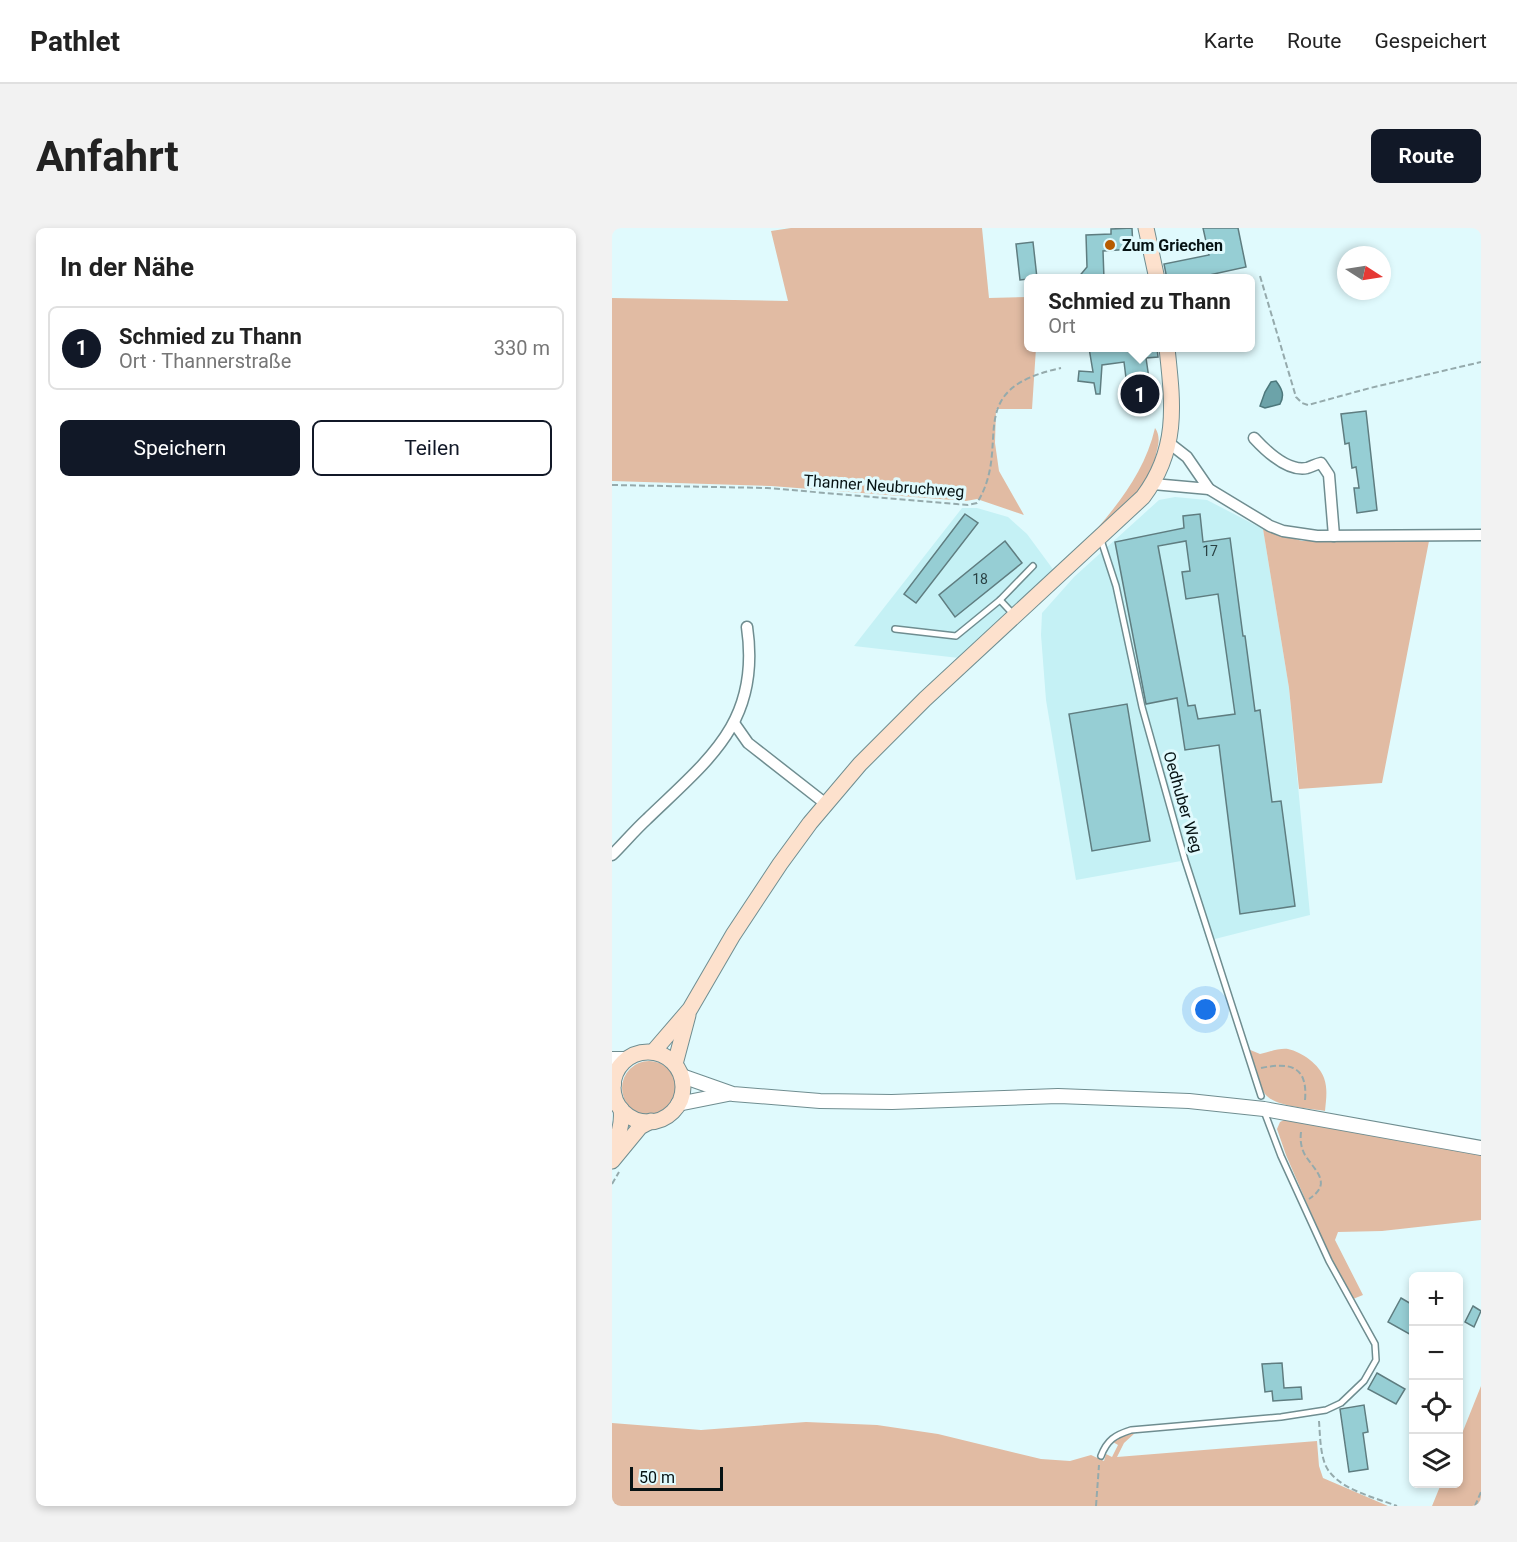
<!DOCTYPE html>
<html lang="de">
<head>
<meta charset="utf-8">
<style>
	body { margin:0; font-family:Roboto,sans-serif; background:#f2f2f2; color:#222 }
	.controls { position:absolute; right:18px; bottom:18px; display:grid; overflow:hidden; border-radius:9px; box-shadow:0 3px 9px #0003 }
	.controls button { width:54px; height:54px; display:grid; place-items:center; padding:0; border:0; border-bottom:2px solid #e0e0e0; background:#fff; color:#222; font:30px sans-serif }
	.compass { position:absolute; left:725px; top:18px; width:54px; height:54px; border-radius:50%; background:#fff; box-shadow:0 3px 9px #0003; rotate:102deg }
	.scale { position:absolute; left:18px; bottom:15px; width:93px; box-sizing:border-box; padding-left:6px; border:3px solid #061213; border-top:0; font-size:16px; line-height:21px; white-space:nowrap; color:#061213; -webkit-text-stroke:4px #e0fafd; paint-order:stroke }
	.you { position:absolute; left:594px; top:782px; width:21px; height:21px; margin:-15px; border:4px solid #fff; border-radius:50%; background:#1a73e8; box-shadow:0 0 0 9px #1a73e833 }
	.badge { display:grid; place-items:center; width:39px; height:39px; border-radius:50%; background:#111827; color:#fff; font-size:20px; font-weight:700 }
	.pin { position:absolute; translate:-50% -50%; border:3px solid #fff; box-shadow:0 2px 6px #0006 }
	.popup { position:absolute; left:412px; top:46px; width:231px; height:78px; box-sizing:border-box; display:grid; place-content:center; border-radius:9px; background:#fff; filter:drop-shadow(0 2px 4px #0005); font-size:20px; white-space:nowrap; color:#767676 }
	.popup b { font-size:22px; color:#222 }
	.popup::after { content:''; position:absolute; left:50%; top:100%; margin-left:-12px; border:12px solid transparent; border-top-color:#fff }
	.list { margin:0; padding:0; list-style:none }
	h2 { display:flex; justify-content:space-between; align-items:center; height:78px; margin:0; padding:0 24px; font-size:26px }
	h2 small { font-size:20px; font-weight:400; color:#767676 }
	.list li { display:grid; grid-template-columns:39px 1fr auto; gap:18px; align-items:center; box-sizing:border-box; height:84px; margin:0 12px 12px; padding:0 12px; border:2px solid #e0e0e0; border-radius:9px }
	.list b { display:block; font-size:22px; white-space:nowrap }
	.list p { margin:0; font-size:20px; white-space:nowrap; color:#767676 }
	.list em { font-size:20px; font-style:normal; color:#767676 }
	.actions { display:flex; gap:12px; padding:18px 24px }
	.actions a { flex:1; padding:14px 0; border:2px solid #111827; border-radius:9px; text-align:center; font-size:21px; color:#111827 }
	.actions .main { background:#111827; color:#fff }
	.icon { flex:none; width:33px; height:33px; fill:none; stroke:currentColor; stroke-width:2; stroke-linecap:round; stroke-linejoin:round }
	.map { position:relative; flex:none; width:869px; height:1278px; overflow:hidden; border-radius:9px }
	header { display:flex; align-items:center; gap:36px; box-sizing:border-box; height:84px; padding:0 30px; background:#fff; border-bottom:2px solid #e0e0e0 }
	header strong { font-size:28px }
	nav { display:flex; gap:33px; margin-inline-start:auto; font-size:21px }
	.intro { display:flex; align-items:center; justify-content:space-between; box-sizing:border-box; height:144px; padding:0 36px }
	h1 { margin:0; font-size:42px }
	.button { padding:15px 27px; border-radius:9px; background:#111827; color:#fff; font-size:21px; font-weight:700 }
	main { display:flex; gap:36px; padding:0 36px }
	aside { flex:1; background:#fff; border-radius:9px; box-shadow:0 3px 9px #0003 }
	.map>svg:first-child { display:block }
</style>
</head>
<body>
<header>
<strong>Pathlet</strong>
<nav><a>Karte</a><a>Route</a><a>Gespeichert</a></nav>
</header>
<div class="intro"><h1>Anfahrt</h1><a class="button">Route</a></div>
<main>
<aside>
<h2>In der Nähe<small></small></h2>
<ul class="list">
<li><span class="badge">1</span><div><b>Schmied zu Thann</b><p>Ort · Thannerstraße</p></div><em>330 m</em></li>
</ul>
<div class="actions"><a class="main">Speichern</a><a>Teilen</a></div>
</aside>
<div class="map">
<svg width="869" height="1278" viewBox="0 0 869 1278">
	<rect width="100%" height="100%" fill="#e0fafd"/>
	<g fill="#c5f1f5">
		<path d="M563,269L595,272L651,301L677,460L698,687L595,713L569,633L464,652L434,472L429,407L430,385L462,349L547,272Z"/>
		<path d="M350,280H365L396,289L415,306L443,344L347,430L242,418Z"/>
	</g>
	<g fill="#e1bba3">
		<path d="M179,0H370L377,70L417,69V120H424L420,181H384L383,215L387,243L412,287L365,271L354,273L159,258L0,253V70L176,73L159,3Z"/>
		<path d="M543,200C548,207 547,215 545,222C537,265 498,292 468,320C500,284 532,248 543,200Z"/>
		<path d="M651,301L690,313H817L770,555L687,561L677,460Z"/>
		<path d="M636,821L648,826C657,824 667,820 676,821C690,824 708,837 712,850C716,861 714,872 713,883C697,880 663,879 653,866C644,854 641,835 636,821Z"/>
		<circle cx="37" cy="860" r="27"/>
		<path d="M674,891L869,926V992L770,1003L726,1004L723,1012L751,1067L741,1071L719,1031L674,927L665,901L668,894Z"/>
		<path d="M869,1158V1278H820L829,1256H846L847,1213Z"/>
		<path d="M194,1194L265,1197L326,1206L429,1231L458,1233L479,1227L492,1233L494,1226L500,1229L506,1217L501,1214L506,1209L523,1205L512,1215L505,1229L705,1213L707,1238L711,1250L776,1278H0V1195L89,1202Z"/>
	</g>
	<path fill="#6ca3a9" stroke="#4d787c" stroke-width="1.5" d="M664,153C670,161 673,167 668,176L653,180L648,178L653,164L659,154Z"/>
	<g fill="#96ced4" stroke="#5f7d80" stroke-width="1.5" fill-rule="evenodd">
		<path d="M520,0L521,21L491,23L492,51H465L475,39L474,7L499,6V1Z"/>
		<path d="M591,0H626L634,39L579,51H555L552,36L597,27Z"/>
		<path d="M421,14L425,50L408,52L404,16Z"/>
		<path d="M477,120H545L546,129L534,130L541,178L518,182L512,134L490,137L488,166H484L482,155L466,153L467,143L481,144Z"/>
		<path d="M754,183L765,282L745,285L742,260H747L744,239L740,240L737,215L733,216L729,186Z"/>
		<path d="M353,286L366,295L304,375L292,366Z"/>
		<path d="M588,286L591,314L618,310L631,408H633L643,483L648,482L660,574L669,573L683,678L628,686L607,517L573,522L565,470L534,476L503,314L572,300L571,288ZM574,313L578,343L570,344L574,371L606,366L623,486L586,491L583,477L576,478L546,318Z"/>
		<path d="M393,313L410,335L343,389L327,367Z"/>
		<path d="M515,476L538,613L480,623L457,486Z"/>
		<path d="M789,1070L801,1077V1108L776,1094Z"/>
		<path d="M861,1078L869,1083L862,1099L853,1094Z"/>
		<path d="M670,1135L672,1160L689,1159L690,1171L661,1173L660,1163L653,1164L650,1136Z"/>
		<path d="M765,1145L793,1161L784,1176L756,1161Z"/>
		<path d="M752,1177L756,1204L751,1205L756,1241L737,1244L728,1181Z"/>
	</g>
	<g fill="none" stroke-linecap="round" stroke-linejoin="round">
		<g stroke="#6f8d90" stroke-width="8">
			<g id="service">
				<path d="M489,312L504,358L530,479L573,632L649,868"/>
				<path d="M388,372L402,387"/>
				<path d="M283,401L344,408L388,372L421,338"/>
				<path d="M489,1228C495,1212 503,1207 519,1202L669,1189L714,1182L729,1175L752,1153L764,1132L763,1116L717,1033L669,928L652,883"/>
			</g>
		</g>
		<g stroke="#6f8d90" stroke-width="13">
			<g id="minor">
				<path d="M642,210C654,223 676,244 695,240C699,239 704,236 709,235L717,247L722,308"/>
				<path d="M557,215L575,229L597,261L658,298L671,303L705,308L869,307"/>
				<path d="M541,256L597,261"/>
				<path d="M122,495L136,515L214,576"/>
				<path d="M0,627C12,615 23,602 35,591C97,531 149,494 135,399"/>
			</g>
		</g>
		<g stroke="#6f8d90" stroke-width="16">
			<g id="tertiary">
				<path d="M0,831H15"/>
				<path d="M70,848L121,866L208,873L280,874L446,868L577,873L652,881L869,920"/>
				<path d="M0,854L2,856"/>
				<path d="M66,876L116,866"/>
			</g>
		</g>
		<g stroke="#6f8d90" stroke-width="17">
			<g id="secondary">
				<path d="M534,0L545,51"/>
				<path d="M41,824L78,781L121,707L168,636L198,595L248,536L313,471L531,269C567,221 561,176 555,120"/>
				<circle cx="36" cy="859" r="35"/>
				<path d="M63,836L76,787"/>
				<path d="M0,923C6,909 11,896 9,881"/>
				<path d="M0,933L28,899L39,893"/>
			</g>
		</g>
		<g stroke="#95aaac" stroke-width="2" stroke-dasharray="6 3" stroke-linecap="butt">
			<path d="M648,48L684,169L690,175L696,177L758,160L869,134"/>
			<path d="M0,257L155,260L356,277L365,275C402,215 347,162 449,140"/>
			<path d="M649,840C678,834 696,838 693,872"/>
			<path d="M689,904C688,912 689,920 693,927C703,943 721,955 697,971"/>
			<path d="M0,956L7,944"/>
			<path d="M707,1193C708,1206 708,1223 713,1236C723,1261 762,1269 785,1278"/>
			<path d="M484,1278L487,1237"/>
			<path d="M863,1278L869,1264"/>
		</g>
		<use href="#service" stroke="#fff" stroke-width="5"/>
		<use href="#minor" stroke="#fff" stroke-width="10"/>
		<use href="#tertiary" stroke="#fff" stroke-width="14"/>
		<use href="#secondary" stroke="#fde1cd" stroke-width="15"/>
	</g>
	<circle fill="#b75c00" stroke="#e0fafd" stroke-width="2" cx="498" cy="17" r="6"/>
	<g text-anchor="middle" dominant-baseline="central" stroke-width="6" stroke-linejoin="round" paint-order="stroke">
		<g font-size="14" fill="#2a4143">
			<text x="598" y="323">17</text>
			<text x="368" y="351">18</text>
		</g>
		<g font-size="16" font-weight="bold" fill="#061213" stroke="#e0fafd" text-anchor="start">
			<text x="510" y="17">Zum Griechen</text>
		</g>
		<g font-size="16" fill="#061213" stroke="#e0fafd">
			<text transform="translate(272 258) rotate(4)">Thanner Neubruchweg</text>
			<text transform="translate(571 574) rotate(74)">Oedhuber Weg</text>
		</g>
	</g>
</svg>
<div class="controls">
<button>+</button>
<button>−</button>
<button><svg class="icon" aria-label="locate" viewBox="0 0 24 24"><circle cx="12" cy="12" r="6"/><path d="M12 2v4M12 18v4M2 12h4M18 12h4"/></svg></button>
<button><svg class="icon" aria-label="layers" viewBox="0 0 24 24"><path d="M12 4l9 5-9 5-9-5zM3 14l9 5 9-5"/></svg></button>
</div>
<svg class="compass" viewBox="-18 -18 36 36"><path d="M0-13l5 13h-10z" fill="#e53935"/><path d="M0 13l5-13h-10z" fill="#767676"/></svg>
<div class="scale">50 m</div>
<div class="you"></div>
<div class="pin badge" style="left:528px;top:166px">1</div>
<div class="popup"><b>Schmied zu Thann</b>Ort</div>
</div>
</main>
</body>
</html>
